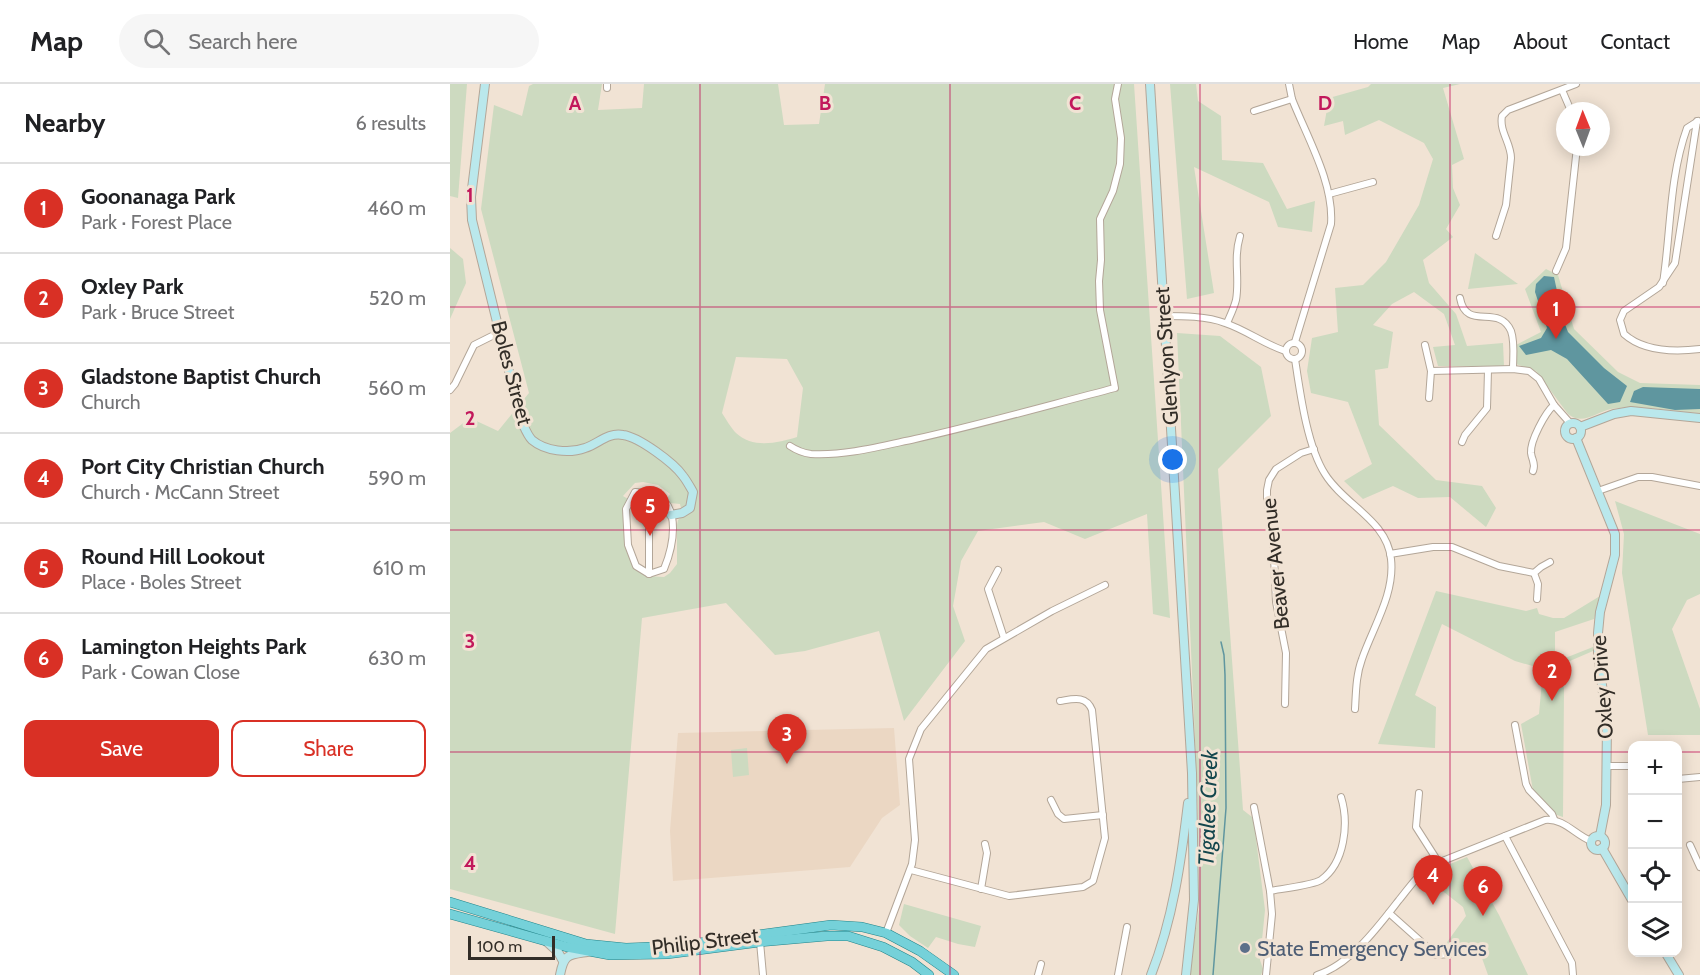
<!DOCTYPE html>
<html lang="en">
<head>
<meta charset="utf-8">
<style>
	body { margin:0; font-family:Cabin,sans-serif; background:#f6f6f6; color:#202124 }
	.controls { position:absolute; right:18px; bottom:18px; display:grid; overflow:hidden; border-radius:12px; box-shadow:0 3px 15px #0003 }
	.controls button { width:54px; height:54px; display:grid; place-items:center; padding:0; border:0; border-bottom:2px solid #e0e0e0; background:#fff; color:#202124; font:30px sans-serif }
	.compass { position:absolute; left:1106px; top:18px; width:54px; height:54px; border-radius:50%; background:#fff; box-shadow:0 3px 15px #0003; rotate:359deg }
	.scale { position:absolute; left:18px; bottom:15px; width:87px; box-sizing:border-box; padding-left:6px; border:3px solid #322d27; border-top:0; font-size:16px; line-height:21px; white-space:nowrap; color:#322d27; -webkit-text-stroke:4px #f1e3d4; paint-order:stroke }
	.you { position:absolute; left:723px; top:376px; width:21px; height:21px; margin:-15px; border:4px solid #fff; border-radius:50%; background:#1a73e8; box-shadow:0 0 0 9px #1a73e833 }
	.badge { display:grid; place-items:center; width:39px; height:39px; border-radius:50%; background:#d93025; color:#fff; font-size:20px; font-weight:700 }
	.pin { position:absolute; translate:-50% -50px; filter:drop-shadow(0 2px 3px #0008) }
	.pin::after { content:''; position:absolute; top:32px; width:21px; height:18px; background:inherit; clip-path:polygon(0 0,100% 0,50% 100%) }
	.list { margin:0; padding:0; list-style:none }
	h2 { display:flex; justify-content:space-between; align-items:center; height:78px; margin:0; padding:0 24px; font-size:26px }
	h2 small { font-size:20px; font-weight:400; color:#757577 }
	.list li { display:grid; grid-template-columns:39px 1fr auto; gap:18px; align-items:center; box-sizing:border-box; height:90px; padding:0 24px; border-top:2px solid #e0e0e0 }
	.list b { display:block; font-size:22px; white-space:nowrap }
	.list p { margin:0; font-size:20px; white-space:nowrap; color:#757577 }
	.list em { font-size:20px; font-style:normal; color:#757577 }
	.actions { display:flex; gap:12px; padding:18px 24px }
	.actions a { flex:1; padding:14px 0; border:2px solid #d93025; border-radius:12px; text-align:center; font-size:21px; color:#d93025 }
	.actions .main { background:#d93025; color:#fff }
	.icon { flex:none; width:33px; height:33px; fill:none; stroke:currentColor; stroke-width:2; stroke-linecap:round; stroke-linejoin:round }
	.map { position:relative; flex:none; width:1250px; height:891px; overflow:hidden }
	header { display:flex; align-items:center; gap:36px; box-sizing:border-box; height:84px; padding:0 30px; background:#fff; border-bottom:2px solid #e0e0e0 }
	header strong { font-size:28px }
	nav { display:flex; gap:33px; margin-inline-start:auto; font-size:21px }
	.search { width:420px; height:54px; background:#f6f6f6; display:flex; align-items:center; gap:15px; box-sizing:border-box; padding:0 21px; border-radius:33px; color:#757577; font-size:22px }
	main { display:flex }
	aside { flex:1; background:#fff }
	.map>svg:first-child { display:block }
</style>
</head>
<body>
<header>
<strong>Map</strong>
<div class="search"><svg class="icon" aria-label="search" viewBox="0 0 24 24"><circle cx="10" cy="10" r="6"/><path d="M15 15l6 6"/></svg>Search here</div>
<nav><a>Home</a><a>Map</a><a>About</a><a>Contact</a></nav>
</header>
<main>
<aside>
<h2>Nearby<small>6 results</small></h2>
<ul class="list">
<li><span class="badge">1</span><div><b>Goonanaga Park</b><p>Park · Forest Place</p></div><em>460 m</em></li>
<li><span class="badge">2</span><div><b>Oxley Park</b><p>Park · Bruce Street</p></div><em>520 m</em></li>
<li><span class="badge">3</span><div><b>Gladstone Baptist Church</b><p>Church</p></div><em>560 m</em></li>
<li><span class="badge">4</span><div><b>Port City Christian Church</b><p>Church · McCann Street</p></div><em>590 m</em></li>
<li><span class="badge">5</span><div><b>Round Hill Lookout</b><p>Place · Boles Street</p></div><em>610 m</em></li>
<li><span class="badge">6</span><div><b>Lamington Heights Park</b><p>Park · Cowan Close</p></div><em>630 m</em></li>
</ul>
<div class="actions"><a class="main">Save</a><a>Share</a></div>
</aside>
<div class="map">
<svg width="1250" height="891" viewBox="0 0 1250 891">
	<rect width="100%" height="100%" fill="#f1e3d4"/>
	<path fill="#ebd7c3" d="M444,644L450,721L432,734L400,783L223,797L220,747L228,649Z"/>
	<g fill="#cddac0" fill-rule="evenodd">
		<path d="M0,0H17L8,114L0,112Z"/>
		<path d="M83,0H152L148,26L192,24L194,0H328L334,41L369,40L375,0H684L720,534L703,530L697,430L635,455L594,438L528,447L511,477L503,522L515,557L454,637L429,547L355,567L325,571L276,519L192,534L165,850L0,805V349L20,334L48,347L79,309L31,125L44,21L72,32L79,2ZM286,273L337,275L353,304L347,353C328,359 303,365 286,349C281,344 276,335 272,329ZM193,398L208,401L220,410L216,416L220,419L230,420L233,432L228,436L227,441V480L220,489L214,493L198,492L182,480L178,415L173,412L185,399Z"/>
		<path d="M720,0H746L748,17L771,32L772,76L813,79L837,125L865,117L862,148L828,143L819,118L744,83L764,209L737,215Z"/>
		<path d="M921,0H1010L993,4L1014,75L1002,81L1003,104L1010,121L996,145L1003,153L973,176L979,199L1006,230L1017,262L1053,259L1054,282H988L983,263L1005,261L994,230L964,208L942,220L923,241L943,248L938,284L925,286L929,341L986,396L1032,402L1046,424L1036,443L1000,413L968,414L943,402L913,415L894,397L922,380L898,318L861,309L857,287L862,254L888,248L885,204L913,201L936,178L969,121L983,75L974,59L929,36L895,51L893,37L874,42L879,14L918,3Z"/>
		<path d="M0,164L13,175L16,199L0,235Z"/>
		<path d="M1025,169L1068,200L1018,205Z"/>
		<path d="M1096,185L1108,191L1124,245L1168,288L1190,299L1250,301V329C1221,328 1191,320 1161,325C1146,328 1133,342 1118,330L1086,287L1066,280V261L1091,248L1075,205Z"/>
		<path d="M727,249L770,252L811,283L821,332L768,385L793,726L802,733L804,739L815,826L810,876L813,885L811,891H739L749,825L748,724Z"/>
		<path d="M1165,417L1250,450V510L1237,516L1222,545L1250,625V651H1198L1172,489L1174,450Z"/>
		<path d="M986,507L1076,527L1087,524L1089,530L1103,534H1114L1150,512L1144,535L1105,548V578L1143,563V567L1106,583L1114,604L1113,733L1104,730L1084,712L1071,640L1089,630L1093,585L1065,577L992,540L965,611L986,623L985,664L928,660Z"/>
		<path d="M297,664L299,691L283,693L281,666Z"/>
		<path d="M1017,773L1049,831L1078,891H1038L1028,863L1007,867L1002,863L995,861L1016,832L1013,823L976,794L981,788Z"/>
		<path d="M454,820L531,842L525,863L508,860L486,853L478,864L460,852L449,841Z"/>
	</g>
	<g fill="#5f969f">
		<path d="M1094,192L1104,193L1113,235L1118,248L1154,284L1177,302L1170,318L1158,320L1117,275L1101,266L1076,271L1069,262L1091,254L1097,244L1085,208L1086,200Z"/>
		<path d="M1193,303L1250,305V325L1225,326L1180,318L1184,307Z"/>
	</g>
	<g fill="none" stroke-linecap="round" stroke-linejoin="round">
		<path stroke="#5f969f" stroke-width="1.5" d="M763,891L776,724L775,591L774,571L771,558"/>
		<g stroke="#b3a698" stroke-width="8">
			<g id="street">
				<path d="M839,0L842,15C857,53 884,99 881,140L845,258"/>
				<path d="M157,4V0"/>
				<path d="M1112,6L1121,27"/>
				<path d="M804,27L842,15"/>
				<path d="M1247,37L1225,179L1209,203L1174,227L1170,236L1174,250C1194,268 1225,268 1250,265"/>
				<path d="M879,110L923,98"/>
				<path d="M1046,152L1056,121L1061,74C1061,59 1049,47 1052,32L1058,26L1126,0"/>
				<path d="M1106,187L1116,164L1127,63"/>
				<path d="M1213,199C1221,147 1219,94 1237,44L1248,37"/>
				<path d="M1010,214C1016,248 1049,219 1061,247C1065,258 1063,274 1063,285"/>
				<path d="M713,232C732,232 757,232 775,239C796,246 814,260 835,267"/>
				<path d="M777,239C780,232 784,224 786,216C790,193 783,176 790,152"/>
				<circle cx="844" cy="267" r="8"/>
				<path d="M975,261L981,287L979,314"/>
				<path d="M845,275C850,308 857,362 875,390C894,421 937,436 941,475C945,510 923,543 912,575C906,591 906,608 905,625"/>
				<path d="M981,287L1063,285L1079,287L1089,295L1104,321L1120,339"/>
				<path d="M0,306L5,300L24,261L50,248"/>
				<path d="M1012,358L1015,351L1037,324L1038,286"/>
				<path d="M340,362C346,366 353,369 361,370C395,372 432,362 465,355C532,340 599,321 665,304L650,226L649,197L651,176L650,135L663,107L670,80L671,54L665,15L668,0"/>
				<path d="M1083,387C1086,379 1082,377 1081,369C1080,357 1095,329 1104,321"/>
				<path d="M1148,407L1188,393H1202L1250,402"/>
				<path d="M185,408C191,409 199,408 205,410C232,423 223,463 214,485L199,490L186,482L178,461L176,425Z"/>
				<path d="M191,432L199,442V490"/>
				<path d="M940,470L983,463H1002L1049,482L1084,489"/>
				<path d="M548,486L538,505L554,554"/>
				<path d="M1087,515L1088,500L1084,489L1091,483L1100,478"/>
				<path d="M835,620L836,569L826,518L823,450L817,417V406L819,396L826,385L851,369L864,365"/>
				<path d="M1065,641L1076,700L1079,706L1102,730L1104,735"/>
				<path d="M1156,682H1182"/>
				<path d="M1228,695L1250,693"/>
				<path d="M969,709L966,743L989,779"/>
				<path d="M601,716L608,730L614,735L653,731"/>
				<path d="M804,723L820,807L822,830L816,891"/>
				<path d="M1055,752L1122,879L1123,891"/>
				<path d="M1240,761L1250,783"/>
				<path d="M461,786L559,812L633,803L643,797L655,754L642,626C636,611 623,615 610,617"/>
				<path d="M531,805L537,769L535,760"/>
				<path d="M820,807C830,805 864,801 871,796C895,779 899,739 891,713"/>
				<path d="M939,829L986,871L1000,870"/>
				<path d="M436,849L462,780L465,756L459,675L471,645L536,565L602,527L655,501"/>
				<path d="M310,858L313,891"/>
				<path d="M588,891L591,880"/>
				<path d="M668,891L677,843"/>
				<path d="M867,891C900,881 928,843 949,816C959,804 967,791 980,782L1095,736C1114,734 1125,751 1141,757"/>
			</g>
		</g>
		<g stroke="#b3a698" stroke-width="10">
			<g id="secondary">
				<path d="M35,0L21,113L22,136L71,336C74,342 77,351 82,356C95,367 119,370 135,364C148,360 158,348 173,351C189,353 224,379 233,392C237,397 240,403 243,408L240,424L232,429L221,431"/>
				<path d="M700,0L742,689L744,816L736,891"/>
				<circle cx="1123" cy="347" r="8"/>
				<path d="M1130,343L1164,330L1181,327L1250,334"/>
				<path d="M1126,354L1165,450V471L1150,528L1148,549V569L1157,641L1156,721L1150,752"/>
				<circle cx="1148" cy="759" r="7"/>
				<path d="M1152,764L1182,816"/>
				<path d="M96,857L108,868L113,877"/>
				<path d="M1215,868L1229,891"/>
				<path d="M110,891C114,870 118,871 137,868"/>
				<path d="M701,891C723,835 731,778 738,719"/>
			</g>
		</g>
		<g stroke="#22848a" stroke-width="10">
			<g id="primary">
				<path d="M0,818L136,860L176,864L227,862L381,841L412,843L436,849L470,867L504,891"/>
				<path d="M0,830L117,863L160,871L217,870L310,858L377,852H398L433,863L462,878L479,891"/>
			</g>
		</g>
		<use href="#street" stroke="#fff" stroke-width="6"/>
		<use href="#secondary" stroke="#bae8ec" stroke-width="8"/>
		<use href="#primary" stroke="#75d1d9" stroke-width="9"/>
	</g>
	<path fill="none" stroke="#c2185b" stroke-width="1.5" stroke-opacity="0.55" d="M250,0V891M500,0V891M750,0V891M1000,0V891M0,223H1250M0,446H1250M0,668H1182M1228,668H1250"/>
	<circle fill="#5c6f8a" stroke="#f1e3d4" stroke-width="2" cx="795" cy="864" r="6"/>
	<g text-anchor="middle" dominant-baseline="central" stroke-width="6" stroke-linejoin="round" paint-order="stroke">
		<g font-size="21" fill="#322d27" stroke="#f1e3d4">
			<text transform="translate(716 272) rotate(-94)">Glenlyon Street</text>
			<text transform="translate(62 289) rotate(75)">Boles Street</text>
			<text transform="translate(825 480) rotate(-96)">Beaver Avenue</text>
			<text transform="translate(1152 603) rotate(-94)">Oxley Drive</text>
			<text transform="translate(255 857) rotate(-7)">Philip Street</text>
		</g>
		<g font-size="21" fill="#4e5e75" stroke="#f1e3d4" text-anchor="start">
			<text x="807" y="864">State Emergency Services</text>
		</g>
		<g font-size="22" font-style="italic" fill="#13464d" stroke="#f1e3d4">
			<text transform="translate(758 724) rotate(-88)">Tigalee Creek</text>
		</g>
	</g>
	<g font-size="20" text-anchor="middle" font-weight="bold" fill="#c2185b" stroke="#f1e3d4" stroke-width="6" stroke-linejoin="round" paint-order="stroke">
		<text x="125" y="26">A</text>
		<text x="375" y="26">B</text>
		<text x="625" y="26">C</text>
		<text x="875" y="26">D</text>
		<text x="20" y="118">1</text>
		<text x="20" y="341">2</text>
		<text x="20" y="564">3</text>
		<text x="20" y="786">4</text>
	</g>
</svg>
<div class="controls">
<button>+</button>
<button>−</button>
<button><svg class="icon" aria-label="locate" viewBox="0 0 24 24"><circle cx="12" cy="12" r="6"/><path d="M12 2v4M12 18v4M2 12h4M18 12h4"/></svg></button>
<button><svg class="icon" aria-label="layers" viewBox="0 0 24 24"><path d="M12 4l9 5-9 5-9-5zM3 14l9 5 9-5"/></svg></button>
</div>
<svg class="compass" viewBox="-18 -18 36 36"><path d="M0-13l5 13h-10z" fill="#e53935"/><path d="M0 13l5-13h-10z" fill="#757577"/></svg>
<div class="scale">100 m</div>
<div class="you"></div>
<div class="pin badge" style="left:1106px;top:255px">1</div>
<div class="pin badge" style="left:1102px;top:617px">2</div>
<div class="pin badge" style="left:337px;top:680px">3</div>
<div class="pin badge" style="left:983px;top:821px">4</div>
<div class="pin badge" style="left:200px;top:452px">5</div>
<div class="pin badge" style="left:1033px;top:832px">6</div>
</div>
</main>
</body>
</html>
